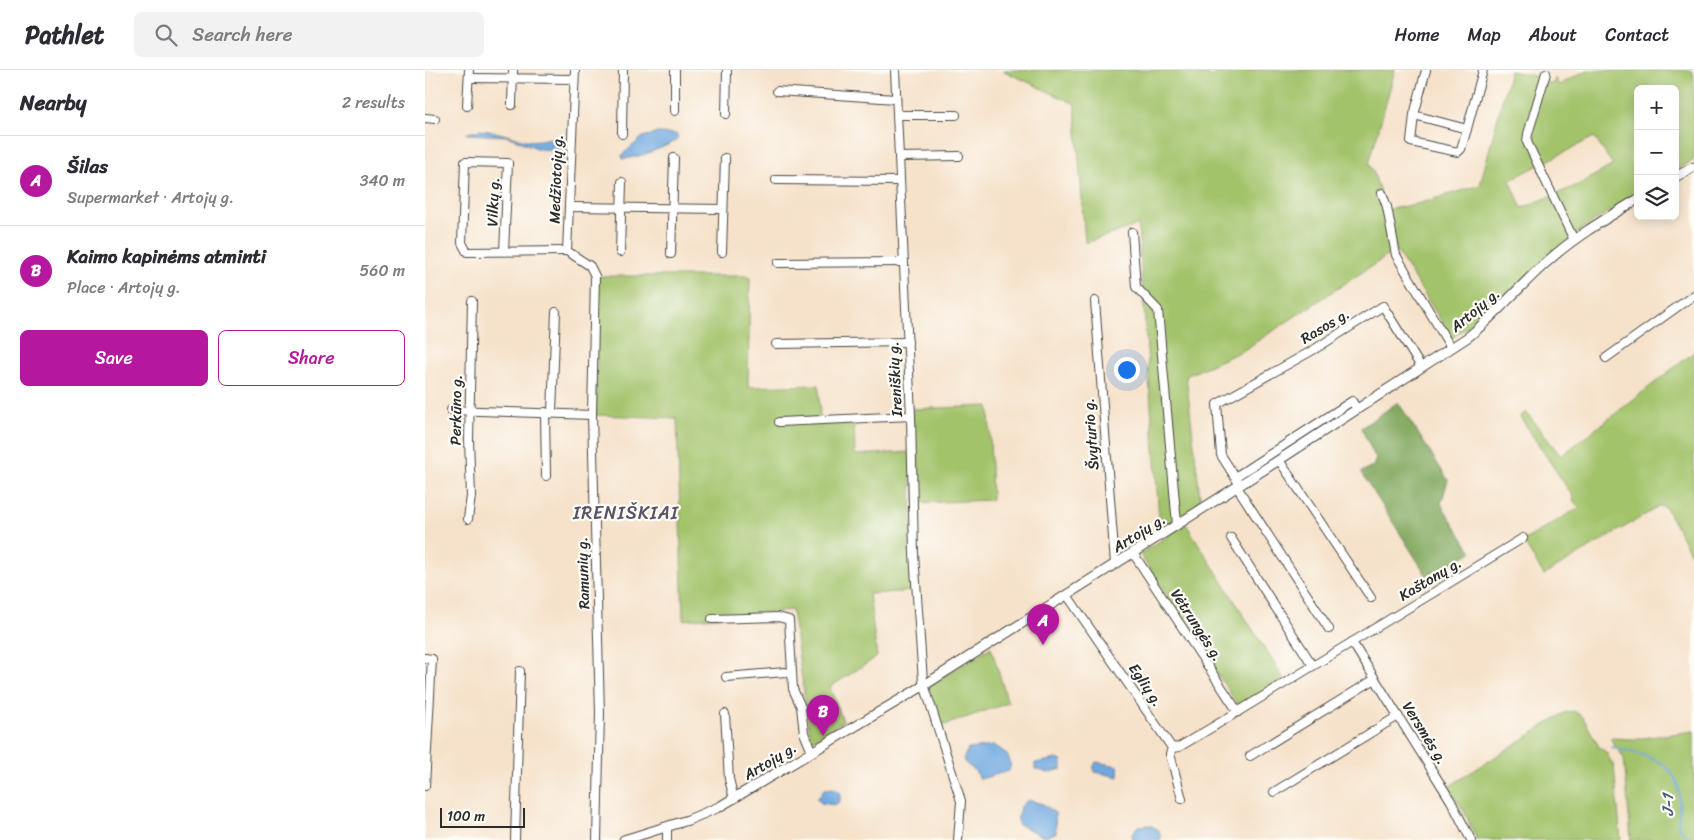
<!DOCTYPE html>
<html lang="en">
<head>
<meta charset="utf-8">
<style>
	body { margin:0; font-family:Sriracha,sans-serif; background:#f2f2f3; color:#2b2b33 }
	.controls { position:absolute; right:15px; top:15px; display:grid; overflow:hidden; border-radius:8px; box-shadow:0 2px 12px #0003 }
	.controls button { width:45px; height:45px; display:grid; place-items:center; padding:0; border:0; border-bottom:1px solid #e1e1e2; background:#fff; color:#2b2b33; font:25px sans-serif }
	.scale { position:absolute; left:15px; bottom:12px; width:85px; box-sizing:border-box; padding-left:5px; border:2px solid #2b2b2b; border-top:0; font-size:14px; line-height:18px; white-space:nowrap; color:#2b2b2b; -webkit-text-stroke:4px #fdfcf7; paint-order:stroke }
	.you { position:absolute; left:701px; top:299px; width:18px; height:18px; margin:-12px; border:4px solid #fff; border-radius:50%; background:#1a73e8; box-shadow:0 0 0 8px #1a73e833 }
	.badge { display:grid; place-items:center; width:32px; height:32px; border-radius:50%; background:#b5179e; color:#fff; font-size:16px; font-weight:700 }
	.pin { position:absolute; translate:-50% -41px; filter:drop-shadow(0 1px 2px #0008) }
	.pin::after { content:''; position:absolute; top:26px; width:18px; height:15px; background:inherit; clip-path:polygon(0 0,100% 0,50% 100%) }
	.list { margin:0; padding:0; list-style:none }
	h2 { display:flex; justify-content:space-between; align-items:center; height:65px; margin:0; padding:0 20px; font-size:21px }
	h2 small { font-size:16px; font-weight:400; color:#7c7c81 }
	.list li { display:grid; grid-template-columns:32px 1fr auto; gap:15px; align-items:center; box-sizing:border-box; height:90px; padding:0 20px; border-top:1px solid #e1e1e2 }
	.list b { display:block; font-size:19px; white-space:nowrap }
	.list p { margin:0; font-size:16px; white-space:nowrap; color:#7c7c81 }
	.list em { font-size:16px; font-style:normal; color:#7c7c81 }
	.actions { display:flex; gap:10px; padding:15px 20px }
	.actions a { flex:1; padding:11px 0; border:1px solid #b5179e; border-radius:8px; text-align:center; font-size:18px; color:#b5179e }
	.actions .main { background:#b5179e; color:#fff }
	.icon { flex:none; width:28px; height:28px; fill:none; stroke:currentColor; stroke-width:2; stroke-linecap:round; stroke-linejoin:round }
	.map { position:relative; flex:none; width:1269px; height:770px; overflow:hidden }
	header { display:flex; align-items:center; gap:30px; box-sizing:border-box; height:70px; padding:0 25px; background:#fff; border-bottom:1px solid #e1e1e2 }
	header strong { font-size:24px }
	nav { display:flex; gap:28px; margin-inline-start:auto; font-size:18px }
	.search { width:350px; height:45px; background:#f2f2f3; display:flex; align-items:center; gap:12px; box-sizing:border-box; padding:0 18px; border-radius:8px; color:#7c7c81; font-size:19px }
	main { display:flex }
	aside { flex:1; background:#fff }
	.map>svg:first-child { display:block }
</style>
</head>
<body>
<header>
<strong>Pathlet</strong>
<div class="search"><svg class="icon" aria-label="search" viewBox="0 0 24 24"><circle cx="10" cy="10" r="6"/><path d="M15 15l6 6"/></svg>Search here</div>
<nav><a>Home</a><a>Map</a><a>About</a><a>Contact</a></nav>
</header>
<main>
<aside>
<h2>Nearby<small>2 results</small></h2>
<ul class="list">
<li><span class="badge">A</span><div><b>Šilas</b><p>Supermarket · Artojų g.</p></div><em>340 m</em></li>
<li><span class="badge">B</span><div><b>Kaimo kapinėms atminti</b><p>Place · Artojų g.</p></div><em>560 m</em></li>
</ul>
<div class="actions"><a class="main">Save</a><a>Share</a></div>
</aside>
<div class="map">
<svg width="1269" height="770" viewBox="0 0 1269 770">
	<rect width="100%" height="100%" fill="#fdfcf7"/>
	<filter id="ink" filterUnits="userSpaceOnUse"><feTurbulence type="fractalNoise" baseFrequency=".02" numOctaves="2"/><feDisplacementMap in="SourceGraphic" scale="10" xChannelSelector="R" yChannelSelector="G"/><feConvolveMatrix kernelMatrix="1 2 1 2 8 2 1 2 1" color-interpolation-filters="sRGB"/></filter>
	<filter id="wash" filterUnits="userSpaceOnUse"><feTurbulence type="fractalNoise" baseFrequency=".0096" numOctaves="4" result="noise"/><feDisplacementMap in="SourceGraphic" scale="20" xChannelSelector="R" yChannelSelector="G"/><feGaussianBlur stdDeviation="1.12" result="paint"/><feColorMatrix in="noise" values="0 0 0 0 0 0 0 0 0 0 0 0 0 0 0 0 0 1.4 0 .05"/><feComposite in="paint" operator="in"/></filter>
	<g filter="url(#wash)">
		<rect width="100%" height="100%" fill="#f6e2ca"/>
		<g fill="#a3c36b" stroke="#67774b" fill-rule="evenodd">
			<path d="M577,0H772L788,7L790,0H970L944,94L948,101L961,140L995,133L1055,115L1085,1L1115,7L1114,10L1128,14L1130,8L1134,15L1162,0H1266L1269,7V90L1250,101V19H1213V123L1159,158L1118,191L1067,238L1027,268L971,180L819,280L761,306L776,435L735,462L713,155L660,173L650,34ZM1169,67L1188,95L1153,115L1097,138L1085,110Z"/>
			<path d="M173,206H325L323,317L394,315L395,353L429,352L430,385L485,382L489,521L444,524L452,587L405,617L418,651L386,671L367,540L258,550L252,348L171,345Z"/>
			<path d="M1269,282V490L1241,438L1235,436L1119,505L1098,471L1155,437L1148,431L1149,428L1095,347L1101,342L1136,386Z"/>
			<path d="M564,336L567,430L491,433L487,339Z"/>
			<path d="M761,454L859,609L817,635L812,634L716,486V483Z"/>
			<path d="M566,577L583,633L514,657L502,621L504,615Z"/>
			<path d="M1149,641L1158,647L1174,677L1181,682L1189,697L1196,770H1052L1039,741L1023,717L1139,643Z"/>
			<path d="M1269,661V770H1206L1199,688L1185,668L1210,669Z"/>
		</g>
		<path fill="#82a95f" stroke="#566a45" d="M973,332L1023,410L1016,434L1047,482L1002,506L936,402L948,396L951,389L936,358Z"/>
		<g fill="#70a8df" stroke="#4e6a85">
			<path d="M55,60C74,61 84,67 101,70C112,72 123,68 133,67L135,80L114,79L82,66L42,64V63Z"/>
			<path d="M233,63L251,64L253,67L251,71C234,79 217,87 198,89L197,85L218,67Z"/>
			<path d="M568,676C579,679 589,689 584,701L555,709C550,697 542,698 538,689L543,679Z"/>
			<path d="M632,689L637,691V699L623,703L610,699V693Z"/>
			<path d="M671,692L693,696L694,707L670,702L668,698Z"/>
			<path d="M409,718L415,722V731L410,735L396,733L392,729L399,719Z"/>
			<path d="M603,730L618,734L630,743L631,763L619,767L593,754C592,743 594,736 603,730Z"/>
			<path d="M725,755L734,760L736,770H708L707,764L713,756Z"/>
		</g>
		<g fill="none" stroke-linecap="round" stroke-linejoin="round">
			<path stroke="#70a8df" stroke-width="2" d="M1186,677C1212,683 1251,689 1254,721C1256,733 1253,745 1253,757L1266,770"/>
		</g>
	</g>
	<g filter="url(#ink)">
		<g fill="none" stroke-linecap="round" stroke-linejoin="round">
			<g stroke="#494643" stroke-width="10">
				<g id="minor">
					<path d="M150,0L142,181L165,196L170,206L167,345L175,643L172,770"/>
					<path d="M470,0L486,346L489,484L498,611L536,731L533,770"/>
					<path d="M1001,0L989,45L1042,59L1058,0"/>
					<path d="M1121,3L1103,64L1102,72L1149,170"/>
					<path d="M44,8L149,9"/>
					<path d="M352,21L471,29"/>
					<path d="M87,35L88,0"/>
					<path d="M42,36L44,0"/>
					<path d="M250,41V0"/>
					<path d="M301,44L302,0"/>
					<path d="M472,45H531"/>
					<path d="M989,45L986,72L1033,82L1036,79L1042,59"/>
					<path d="M0,48L10,49"/>
					<path d="M197,64L198,0"/>
					<path d="M474,87L534,86"/>
					<path d="M351,110L475,111"/>
					<path d="M957,123L962,137L971,185L1026,278"/>
					<path d="M145,137L298,139"/>
					<path d="M707,162L711,217L733,240L752,455"/>
					<path d="M79,182L83,93L40,92L37,173L42,182L142,181"/>
					<path d="M195,182L197,112"/>
					<path d="M297,182L300,88"/>
					<path d="M246,184L249,88"/>
					<path d="M353,193L479,192"/>
					<path d="M670,231L690,494"/>
					<path d="M351,274L483,272"/>
					<path d="M1181,288L1269,225"/>
					<path d="M26,340L167,345"/>
					<path d="M120,342L121,406"/>
					<path d="M127,342L131,242"/>
					<path d="M354,352L486,346"/>
					<path d="M854,390L946,528"/>
					<path d="M810,407L927,331L932,339"/>
					<path d="M815,415L796,385L792,334L890,279L958,236L996,297"/>
					<path d="M812,417L904,559"/>
					<path d="M43,449L46,426L44,369L47,231"/>
					<path d="M806,468L888,596"/>
					<path d="M708,483L813,642"/>
					<path d="M642,525L747,678L745,684L757,729"/>
					<path d="M287,549L353,547L364,550L368,619L376,637L379,663L387,682"/>
					<path d="M927,572L1026,731L1046,770"/>
					<path d="M0,588L7,589L0,716"/>
					<path d="M301,607L360,602L367,604"/>
					<path d="M300,644L304,709L309,729"/>
					<path d="M747,678L754,677L791,655L1098,468"/>
					<path d="M825,686L950,609"/>
					<path d="M849,722L973,646"/>
					<path d="M242,757V770"/>
					<path d="M90,770L95,601"/>
				</g>
			</g>
			<g stroke="#494643" stroke-width="11">
				<g id="major">
					<path d="M1250,107L1269,97"/>
					<path d="M199,770L263,750L294,737L498,616L854,390L1043,267C1072,244 1095,215 1124,190C1151,166 1182,148 1213,129"/>
				</g>
			</g>
			<use href="#minor" stroke="#fff" stroke-width="8"/>
			<use href="#major" stroke="#fff" stroke-width="9"/>
		</g>
	</g>
	<g text-anchor="middle" dominant-baseline="central" stroke-width="4.5" stroke-linejoin="round" paint-order="stroke">
		<g font-size="15" fill="#2b2b2b" stroke="#fdfcf7">
			<text transform="translate(131 109) rotate(-88)">Medžiotojų g.</text>
			<text transform="translate(68 132) rotate(-88)">Vilkų g.</text>
			<text transform="translate(1050 240) rotate(-40)">Artojų g.</text>
			<text transform="translate(900 256) rotate(-31)">Rasos g.</text>
			<text transform="translate(470 309) rotate(-93)">Ireniškių g.</text>
			<text transform="translate(31 340) rotate(-89)">Perkūno g.</text>
			<text transform="translate(666 364) rotate(-94)">Švyturio g.</text>
			<text transform="translate(714 463) rotate(-32)">Artojų g.</text>
			<text transform="translate(158 503) rotate(-92)">Ramunių g.</text>
			<text transform="translate(1005 509) rotate(-31)">Kaštonų g.</text>
			<text transform="translate(772 555) rotate(57)">Vėtrungės g.</text>
			<text transform="translate(721 615) rotate(56)">Eglių g.</text>
			<text transform="translate(1000 663) rotate(58)">Versmės g.</text>
			<text transform="translate(345 691) rotate(-31)">Artojų g.</text>
		</g>
		<g font-size="16" font-style="italic" fill="#475d73" stroke="#fdfcf7">
			<text transform="translate(1242 735) rotate(-90)">J-1</text>
		</g>
		<g font-size="18" letter-spacing="1" fill="#595466" stroke="#fdfcf7">
			<text x="201" y="443">IRENIŠKIAI</text>
		</g>
	</g>
</svg>
<div class="controls">
<button>+</button>
<button>−</button>
<button><svg class="icon" aria-label="layers" viewBox="0 0 24 24"><path d="M12 4l9 5-9 5-9-5zM3 14l9 5 9-5"/></svg></button>
</div>
<div class="scale">100 m</div>
<div class="you"></div>
<div class="pin badge" style="left:618px;top:575px">A</div>
<div class="pin badge" style="left:398px;top:666px">B</div>
</div>
</main>
</body>
</html>
